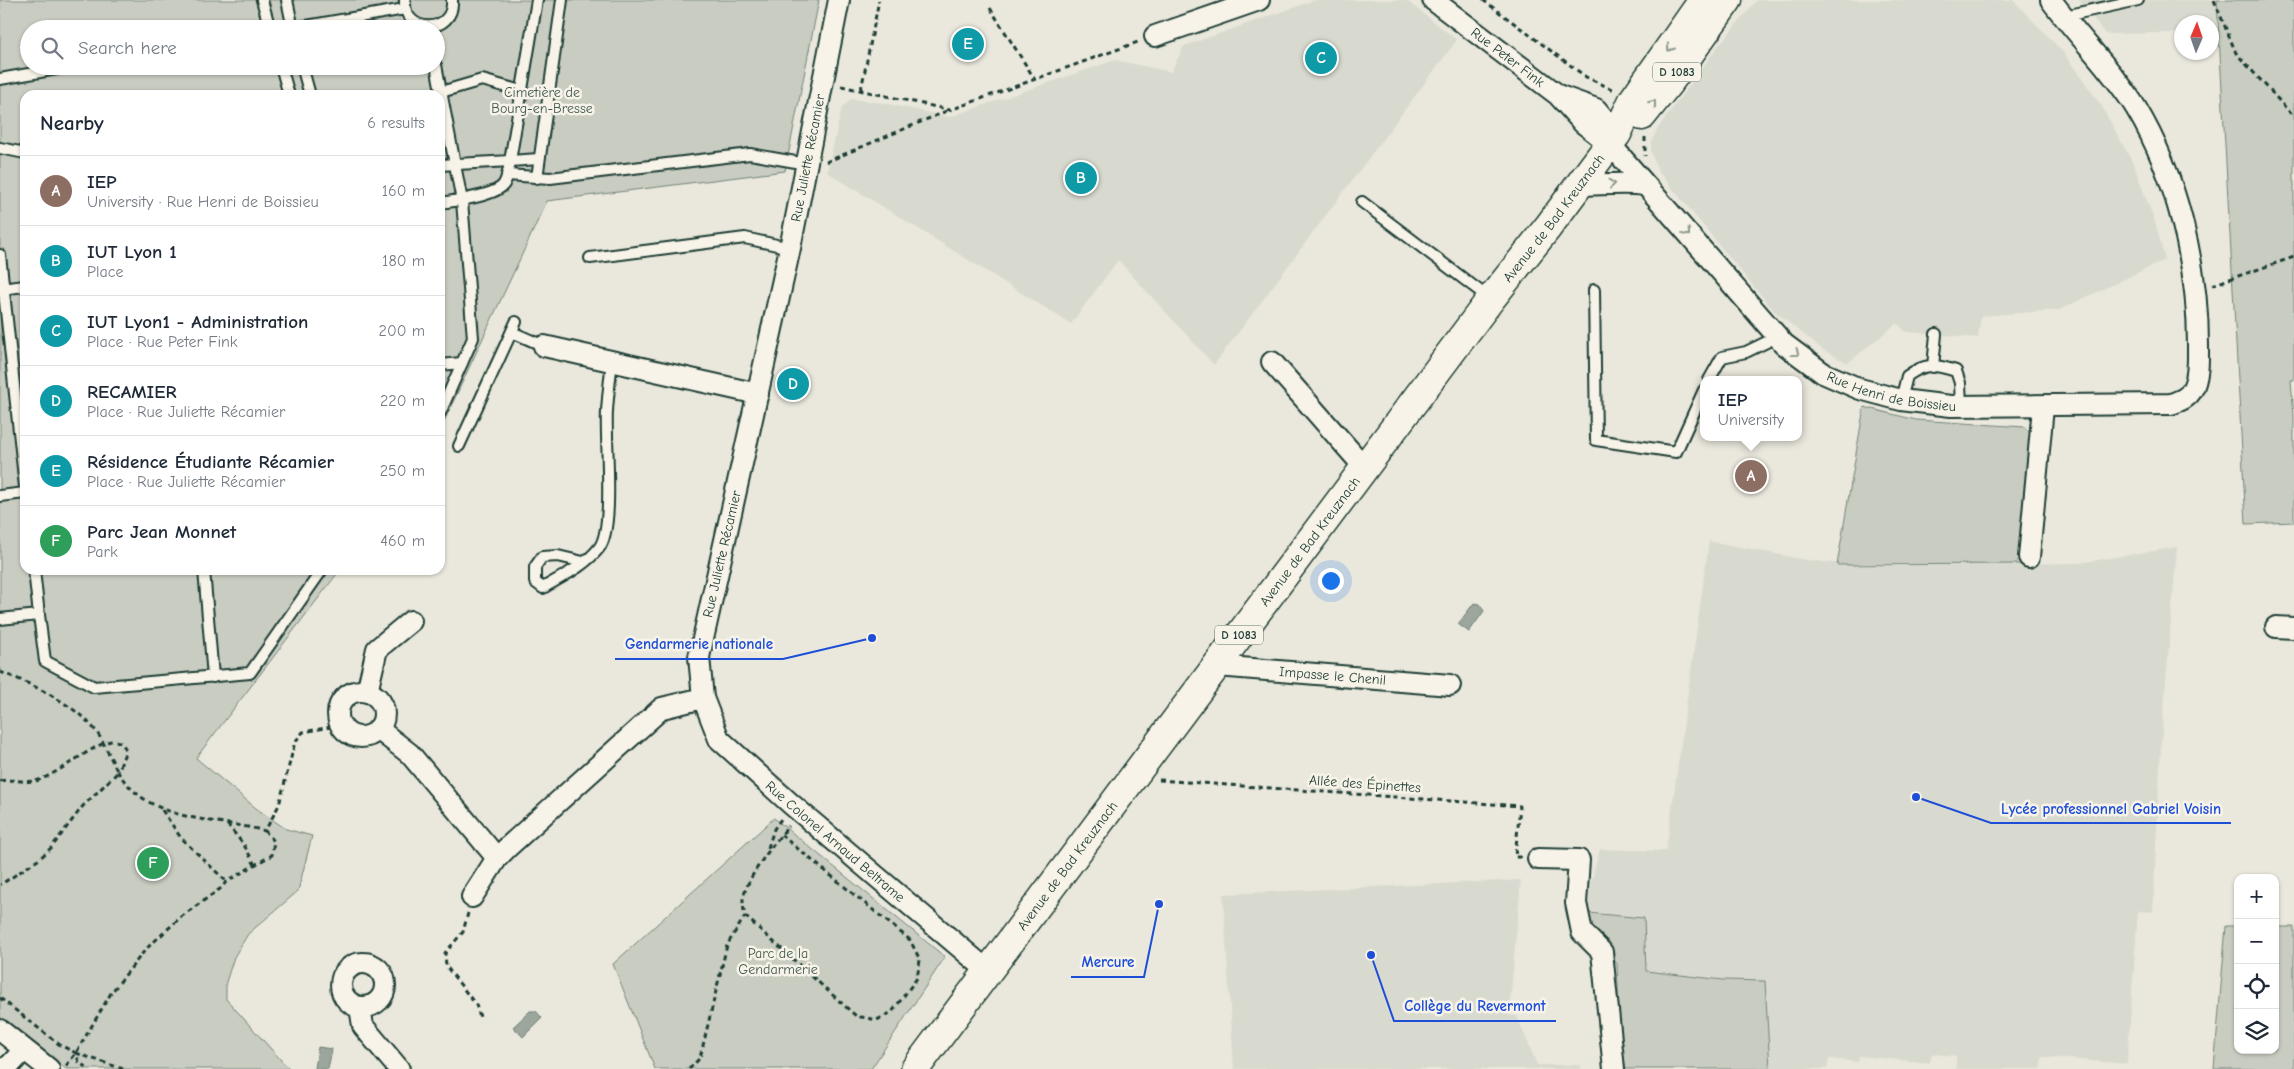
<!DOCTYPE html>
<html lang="en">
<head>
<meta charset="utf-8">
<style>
	body { margin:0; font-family:"Comic Neue",sans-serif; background:#f2f2f3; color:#1f2937 }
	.controls { position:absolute; right:15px; bottom:15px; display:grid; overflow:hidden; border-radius:10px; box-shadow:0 1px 4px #0004 }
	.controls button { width:45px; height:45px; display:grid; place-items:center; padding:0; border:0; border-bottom:1px solid #e0e1e3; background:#fff; color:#1f2937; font:25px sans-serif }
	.compass { position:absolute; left:2174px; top:15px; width:45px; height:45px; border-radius:50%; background:#fff; box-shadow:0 1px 4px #0004; rotate:2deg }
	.you { position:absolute; left:1330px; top:580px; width:18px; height:18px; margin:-12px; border:4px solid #fff; border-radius:50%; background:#1a73e8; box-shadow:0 0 0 8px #1a73e833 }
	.badge { display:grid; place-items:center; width:32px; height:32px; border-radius:50%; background:#7c3aed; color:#fff; font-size:16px; font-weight:700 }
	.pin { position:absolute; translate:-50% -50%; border:2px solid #fff; box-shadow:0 1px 5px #0006 }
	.popup { position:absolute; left:1700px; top:376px; width:102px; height:65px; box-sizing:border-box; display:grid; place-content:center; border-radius:10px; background:#fff; filter:drop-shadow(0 1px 4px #0005); font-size:16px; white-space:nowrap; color:#747a83 }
	.popup b { font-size:19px; color:#1f2937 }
	.popup::after { content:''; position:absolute; left:50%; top:100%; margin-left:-10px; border:10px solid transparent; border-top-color:#fff }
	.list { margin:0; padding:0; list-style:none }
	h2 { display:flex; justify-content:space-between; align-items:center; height:65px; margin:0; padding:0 20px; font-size:21px }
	h2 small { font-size:16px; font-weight:400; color:#747a83 }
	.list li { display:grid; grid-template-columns:32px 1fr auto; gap:15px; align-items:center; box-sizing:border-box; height:70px; padding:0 20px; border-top:1px solid #e0e1e3 }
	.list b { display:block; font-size:19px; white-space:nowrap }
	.list p { margin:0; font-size:16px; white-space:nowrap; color:#747a83 }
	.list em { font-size:16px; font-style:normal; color:#747a83 }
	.icon { flex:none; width:28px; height:28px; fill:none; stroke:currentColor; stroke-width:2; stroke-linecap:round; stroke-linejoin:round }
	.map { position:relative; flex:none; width:2294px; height:1069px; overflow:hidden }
	.search { position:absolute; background:#fff; box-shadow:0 1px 4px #0004; left:20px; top:20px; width:425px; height:55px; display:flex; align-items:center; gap:12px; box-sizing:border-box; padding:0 18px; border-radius:28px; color:#747a83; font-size:19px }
	.panel { position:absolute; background:#fff; box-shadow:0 1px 4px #0004; left:20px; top:90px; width:425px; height:485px; border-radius:15px }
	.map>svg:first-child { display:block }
</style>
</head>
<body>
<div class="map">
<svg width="2294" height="1069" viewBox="0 0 2294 1069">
	<rect width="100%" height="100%" fill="#eae8dd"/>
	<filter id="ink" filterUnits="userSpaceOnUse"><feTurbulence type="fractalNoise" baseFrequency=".02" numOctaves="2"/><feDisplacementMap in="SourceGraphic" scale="10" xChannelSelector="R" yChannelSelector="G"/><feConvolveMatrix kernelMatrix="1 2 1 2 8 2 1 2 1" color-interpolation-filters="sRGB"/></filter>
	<g filter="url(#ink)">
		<g fill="#d9dacf">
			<path d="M1315,0H1406L1457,40L1214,365L1118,260L1071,324L827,172L842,107L851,99L884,103L949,117L1115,60L1171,72L1184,46Z"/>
			<path d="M1757,0H2013L2063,52L2101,105L2133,163L2156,225L2165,260L2059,310L1981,316L1978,338L1906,332L1897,323L1848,363L1823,350L1773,310L1658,171L1651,152V142L1658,128L1718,46Z"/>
			<path d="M2079,0H2294V31L2212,32V22H2182L2181,33L2105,34Z"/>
			<path d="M1709,541L1806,560L1864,566L2079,563L2177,547L2161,745L2153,912L2138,911L2127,1064L2042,1057L2041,1069H1956V1056L1932,1054L1930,1063L1859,1056L1858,1062L1829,1059L1827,1069H1770L1765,981L1723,980L1646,971L1603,913H1588L1589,889L1600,849L1666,851Z"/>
			<path d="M1521,880L1509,1015L1517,1016L1537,1065H1581V1069H1234L1223,894Z"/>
		</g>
		<g fill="#c8ccc1" stroke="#74847a" fill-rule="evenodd">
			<path d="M0,0H819L785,171L547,201L440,430V95H25V570H340L196,758L257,809L286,829L312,836L298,891L248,934L234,957L226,982V999L289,1069H66L0,1017ZM29,29H436V66H29Z"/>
			<path d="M2217,0H2294V380H2291L2294,415V522L2246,524Z"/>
			<path d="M1864,407L1916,420L2025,427L2035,439L2021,564L1837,565Z"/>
			<path d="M774,818L945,957L871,1069H655L613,964Z"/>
			<path d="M1588,913L1644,918L1646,971L1723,980L1765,981L1770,1069H1621L1617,964L1592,928Z"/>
			<path d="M2226,926H2238V1050H2275V927H2294V1069H2214Z"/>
		</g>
		<g fill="#9ca69c" stroke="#6a7c72">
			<path d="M1474,603L1480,604L1484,611L1469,632L1458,624Z"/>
			<path d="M530,1011H536L542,1018L523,1037L513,1027Z"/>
			<path d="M318,1047L332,1049L328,1069H315Z"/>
		</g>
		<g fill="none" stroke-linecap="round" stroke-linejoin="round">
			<g stroke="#1f3d34" stroke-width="14">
				<g id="service">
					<path d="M262,0L270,29"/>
					<path d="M287,0L293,29"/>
					<path d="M405,0C402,35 455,35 452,0"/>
					<path d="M2065,16L2138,0"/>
					<path d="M289,29L405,9"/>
					<path d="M436,65L462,201L473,338L440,413"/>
					<path d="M281,66L289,95"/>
					<path d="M302,66L310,95"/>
					<path d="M0,79L74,66"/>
					<path d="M441,92L482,80L521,91"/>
					<path d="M0,148L25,153"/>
					<path d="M440,165L510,161L537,0"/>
					<path d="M507,175L550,178L750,154L807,164"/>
					<path d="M537,178L562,0"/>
					<path d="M1362,202L1489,298"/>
					<path d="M440,203C454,201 496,196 504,184C508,177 509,168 510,161L539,159"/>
					<path d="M0,255L25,487"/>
					<path d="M590,258L745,238L790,248"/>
					<path d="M0,289L25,286"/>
					<path d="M1594,290L1596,440L1676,452L1704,390"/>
					<path d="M512,332L544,346"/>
					<path d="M440,365L462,363"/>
					<path d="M1933,367L1936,334"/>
					<path d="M1709,380L1722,357L1746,352L1777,337"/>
					<path d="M1901,400L1907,376C1925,363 1935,364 1956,371L1960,383L1961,406"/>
					<path d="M459,446L516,322"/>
					<path d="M0,496L25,493"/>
					<path d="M583,562L558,556L542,557L535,567V582L543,588C561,577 585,566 599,548C615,528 605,440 607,411C608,395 610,378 612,361"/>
					<path d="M204,570L213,677"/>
					<path d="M39,615L45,661L94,687L250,673L322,570"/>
					<path d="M0,619L39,615L34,570"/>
				</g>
			</g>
			<g stroke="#1f3d34" stroke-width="24">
				<g id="minor">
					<path id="s1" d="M839,0L790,248L699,657L703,698L719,739L791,804L988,971"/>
					<path id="s2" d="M1433,0L1558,95L1583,123L1610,144L1784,344L1823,373L1860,389L1901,400L1951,406L2171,404C2179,401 2187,399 2192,390C2199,377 2198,359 2198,345C2198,265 2177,176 2136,108C2112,69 2078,37 2051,0"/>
					<path d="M1155,36L1259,0"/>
					<path d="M1560,96L1596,109L1617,134"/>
					<path d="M1579,185C1601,185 1623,182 1645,185"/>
					<path d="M544,346L758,394"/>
					<path d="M1272,362L1365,468"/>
					<path d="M2029,557L2043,407"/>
					<path d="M2276,627L2294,628"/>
					<path id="s3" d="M1217,666L1450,685"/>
					<circle cx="361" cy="714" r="23"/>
					<path d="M367,692L377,649L411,621"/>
					<path d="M378,729L410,754L497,858"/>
					<path d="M1538,859L1579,860L1576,903L1582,932L1602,952L1614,1069"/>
					<path d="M472,897L497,858L509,846L662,708L703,698"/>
					<circle cx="363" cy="985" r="22"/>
					<path d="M360,1007L363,1026L399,1069"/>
					<path d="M0,1030L49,1069"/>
					<path d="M2,1069L9,1066L24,1050"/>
				</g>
			</g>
			<g stroke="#1f3d34" stroke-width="31">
				<g id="primary">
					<path d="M1642,116L1671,80L1728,0"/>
					<path id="s4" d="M915,1069L1490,300L1548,227L1617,134L1633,100L1703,0"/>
				</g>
			</g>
			<g stroke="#1f3d34" stroke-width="3" stroke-dasharray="5 4" stroke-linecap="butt">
				<path d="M1483,0L1586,77L1614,90"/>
				<path d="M2214,0L2236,53L2294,117"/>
				<path d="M990,8L1034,78"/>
				<path d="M841,86L950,110L1138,42"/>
				<path d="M861,90L879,0"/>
				<path d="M1645,137V156"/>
				<path d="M826,162L949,110"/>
				<path d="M2212,285L2294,257"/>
				<path d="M0,672C31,683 79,706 98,734C106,746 111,760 118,772L83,806L51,848L38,860L0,885"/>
				<path d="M1159,780L1520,806L1515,857H1521"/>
				<path d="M0,781C13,778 26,784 39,780C61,772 94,744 111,741C119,740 123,744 126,750L118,772C151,824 213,817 265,831"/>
				<path d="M162,810L181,838L226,881"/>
				<path d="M227,824L244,845L255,865"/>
				<path d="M781,835L910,940L920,960L917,978L892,1012L877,1020L856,1016L745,916C744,911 743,906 743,901C743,882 775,842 787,828L789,826"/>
				<path d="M768,848L774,829L781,819"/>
				<path d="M468,913L463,932L445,953L446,966L476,1005L480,1017"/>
				<path d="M0,998L60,1045L76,1053L79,1062L88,1069"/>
				<path d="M76,1053L123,1069"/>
				<path d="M66,1066L76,1053L111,993L146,949L182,916L220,889L227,881L272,855L274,841L265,831L279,805L295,742L303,732L342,725"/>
				<path d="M689,1069L700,1058L727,945L745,916"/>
			</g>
			<use href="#service" stroke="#f7f3e8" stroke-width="10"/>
			<use href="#minor" stroke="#f7f3e8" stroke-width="20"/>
			<use href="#primary" stroke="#f7f3e8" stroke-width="28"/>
		</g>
		<defs><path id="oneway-chevron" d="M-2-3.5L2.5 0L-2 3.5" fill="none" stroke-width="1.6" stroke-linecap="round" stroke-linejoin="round" transform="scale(1.25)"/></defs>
		<g stroke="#8b988e">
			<use href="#oneway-chevron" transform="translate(1670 48) rotate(126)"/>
			<use href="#oneway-chevron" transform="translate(1653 103) rotate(-52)"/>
			<use href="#oneway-chevron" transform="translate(1612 184) rotate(-6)"/>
			<use href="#oneway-chevron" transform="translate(1687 233) rotate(49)"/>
			<use href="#oneway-chevron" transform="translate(1796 353) rotate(36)"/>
		</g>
	</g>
	<g text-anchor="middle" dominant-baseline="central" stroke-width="5" stroke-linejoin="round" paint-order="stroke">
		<g fill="#f7f3e8" stroke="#60746a" stroke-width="1">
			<rect x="1653" y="62.5" width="48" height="19" rx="4"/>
			<rect x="1215" y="625.5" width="48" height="19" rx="4"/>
		</g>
		<g font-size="12" font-weight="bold" fill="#1f3d34">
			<text x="1677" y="72">D 1083</text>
			<text x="1239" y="635">D 1083</text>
		</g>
		<g font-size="14" fill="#1f3d34" stroke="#f7f3e8">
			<text stroke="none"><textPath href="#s2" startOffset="94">Rue Peter Fink</textPath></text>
			<text transform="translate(808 158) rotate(-79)">Rue Juliette Récamier</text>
			<text stroke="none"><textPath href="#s4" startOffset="1064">Avenue de Bad Kreuznach</textPath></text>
			<text stroke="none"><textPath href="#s2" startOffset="614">Rue Henri de Boissieu</textPath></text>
			<text stroke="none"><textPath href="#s4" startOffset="659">Avenue de Bad Kreuznach</textPath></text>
			<text transform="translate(722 554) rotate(-77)">Rue Juliette Récamier</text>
			<text stroke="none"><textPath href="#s3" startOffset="116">Impasse le Chenil</textPath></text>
			<text transform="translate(1365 784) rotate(4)">Allée des Épinettes</text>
			<text stroke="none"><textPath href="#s1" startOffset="912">Rue Colonel Arnaud Beltrame</textPath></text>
			<text stroke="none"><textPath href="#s4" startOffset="254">Avenue de Bad Kreuznach</textPath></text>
		</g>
		<g font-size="14" fill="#415a50" stroke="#f7f3e8">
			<text x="542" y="92">Cimetière de<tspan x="542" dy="16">Bourg-en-Bresse</tspan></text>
			<text x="778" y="953">Parc de la<tspan x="778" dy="16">Gendarmerie</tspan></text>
		</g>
	</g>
	<path fill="none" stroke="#1d4ed8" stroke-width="2" d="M872 638L783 659H615M1916 797L1991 823H2231M1159 904L1144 977H1071M1371 955L1394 1021H1556"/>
	<g fill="#1d4ed8" stroke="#f7f3e8" stroke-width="2">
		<circle cx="872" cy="638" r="5"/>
		<circle cx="1916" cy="797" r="5"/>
		<circle cx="1159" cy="904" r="5"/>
		<circle cx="1371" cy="955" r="5"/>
	</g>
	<g font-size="15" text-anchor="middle" font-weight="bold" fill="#1d4ed8" stroke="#f7f3e8" stroke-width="5" stroke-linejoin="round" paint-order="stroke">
		<text x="699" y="649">Gendarmerie nationale</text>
		<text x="2111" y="814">Lycée professionnel Gabriel Voisin</text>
		<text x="1108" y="967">Mercure</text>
		<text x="1475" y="1011">Collège du Revermont</text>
	</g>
</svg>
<div class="controls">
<button>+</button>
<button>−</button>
<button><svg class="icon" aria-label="locate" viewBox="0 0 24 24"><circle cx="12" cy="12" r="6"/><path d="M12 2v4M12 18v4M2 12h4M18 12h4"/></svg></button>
<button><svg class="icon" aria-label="layers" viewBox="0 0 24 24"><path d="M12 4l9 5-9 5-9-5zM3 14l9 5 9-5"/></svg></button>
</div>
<svg class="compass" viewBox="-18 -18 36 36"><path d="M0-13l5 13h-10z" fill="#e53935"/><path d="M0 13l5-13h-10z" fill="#747a83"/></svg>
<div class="you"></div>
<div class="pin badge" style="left:1751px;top:476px;background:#8d6e63">A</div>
<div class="popup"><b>IEP</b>University</div>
<div class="pin badge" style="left:1081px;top:178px;background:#0f9aa8">B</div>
<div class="pin badge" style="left:1321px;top:58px;background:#0f9aa8">C</div>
<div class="pin badge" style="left:793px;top:384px;background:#0f9aa8">D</div>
<div class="pin badge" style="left:968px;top:44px;background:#0f9aa8">E</div>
<div class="pin badge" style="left:153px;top:863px;background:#2e9e5b">F</div>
<div class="search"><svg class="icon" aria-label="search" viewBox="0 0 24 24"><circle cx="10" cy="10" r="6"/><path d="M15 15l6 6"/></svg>Search here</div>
<section class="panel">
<h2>Nearby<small>6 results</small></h2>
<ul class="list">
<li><span class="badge" style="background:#8d6e63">A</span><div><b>IEP</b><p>University · Rue Henri de Boissieu</p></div><em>160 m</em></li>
<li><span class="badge" style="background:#0f9aa8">B</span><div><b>IUT Lyon 1</b><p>Place</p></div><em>180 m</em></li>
<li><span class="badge" style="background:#0f9aa8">C</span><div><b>IUT Lyon1 - Administration</b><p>Place · Rue Peter Fink</p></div><em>200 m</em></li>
<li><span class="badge" style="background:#0f9aa8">D</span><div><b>RECAMIER</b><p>Place · Rue Juliette Récamier</p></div><em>220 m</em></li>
<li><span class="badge" style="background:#0f9aa8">E</span><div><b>Résidence Étudiante Récamier</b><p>Place · Rue Juliette Récamier</p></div><em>250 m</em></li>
<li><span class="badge" style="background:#2e9e5b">F</span><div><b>Parc Jean Monnet</b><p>Park</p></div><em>460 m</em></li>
</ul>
</section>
</div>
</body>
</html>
